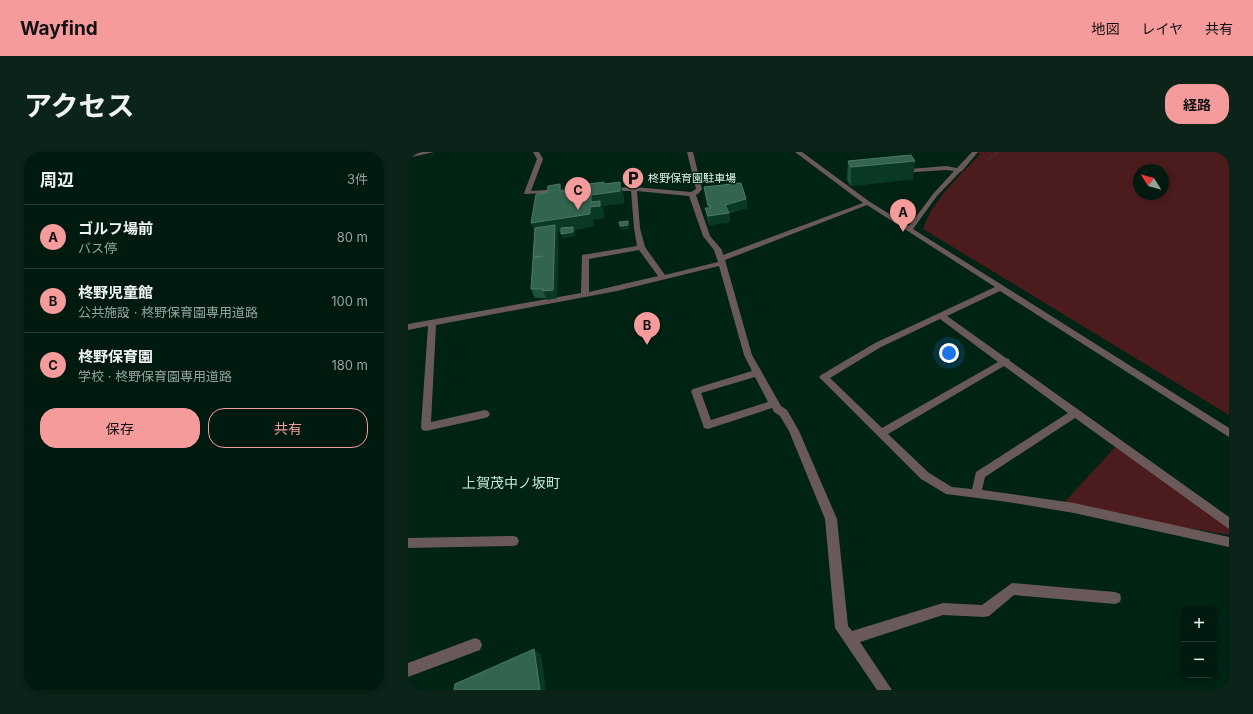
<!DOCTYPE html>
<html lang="ja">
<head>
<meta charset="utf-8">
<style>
	body { margin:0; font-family:Inter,"Noto Sans JP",sans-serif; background:#0b2318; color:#f1f3f6 }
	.controls { position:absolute; right:12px; bottom:12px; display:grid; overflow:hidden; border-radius:8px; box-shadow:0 2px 6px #0003 }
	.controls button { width:36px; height:36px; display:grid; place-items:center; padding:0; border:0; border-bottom:1px solid #23382f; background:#011a0f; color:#f1f3f6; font:20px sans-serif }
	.compass { position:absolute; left:725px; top:12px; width:36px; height:36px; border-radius:50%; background:#011a0f; box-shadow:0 2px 6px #0003; rotate:307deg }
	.you { position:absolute; left:541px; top:201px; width:14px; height:14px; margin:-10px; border:3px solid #fff; border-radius:50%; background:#1a73e8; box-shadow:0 0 0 6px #1a73e833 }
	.badge { display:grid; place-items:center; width:26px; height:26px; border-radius:50%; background:#f59b9c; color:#111; font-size:13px; font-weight:700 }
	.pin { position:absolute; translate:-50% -33px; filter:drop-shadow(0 1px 2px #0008) }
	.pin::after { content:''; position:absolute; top:21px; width:14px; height:12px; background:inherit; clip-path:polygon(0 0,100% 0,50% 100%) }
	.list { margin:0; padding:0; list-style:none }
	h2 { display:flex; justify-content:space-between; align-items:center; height:52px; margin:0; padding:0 16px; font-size:17px }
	h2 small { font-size:13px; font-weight:400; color:#96a19e }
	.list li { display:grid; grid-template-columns:26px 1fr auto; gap:12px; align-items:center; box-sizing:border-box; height:64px; padding:0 16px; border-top:1px solid #23382f }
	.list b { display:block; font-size:15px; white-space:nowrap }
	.list p { margin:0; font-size:13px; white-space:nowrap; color:#96a19e }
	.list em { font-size:13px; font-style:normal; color:#96a19e }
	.actions { display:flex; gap:8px; padding:12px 16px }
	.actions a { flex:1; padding:9px 0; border:1px solid #f59b9c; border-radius:16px; text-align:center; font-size:14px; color:#f59b9c }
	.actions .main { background:#f59b9c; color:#111 }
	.map { position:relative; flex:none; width:821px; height:538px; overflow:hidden; border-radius:16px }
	header { display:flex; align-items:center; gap:24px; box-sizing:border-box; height:56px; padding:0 20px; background:#f59b9c; color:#111 }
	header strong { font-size:19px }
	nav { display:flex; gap:22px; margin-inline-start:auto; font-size:14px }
	.intro { display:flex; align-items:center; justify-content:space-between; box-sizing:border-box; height:96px; padding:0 24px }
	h1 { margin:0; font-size:28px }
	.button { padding:10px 18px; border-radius:16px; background:#f59b9c; color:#111; font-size:14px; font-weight:700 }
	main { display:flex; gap:24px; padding:0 24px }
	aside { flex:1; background:#011a0f; border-radius:16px; box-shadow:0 2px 6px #0003 }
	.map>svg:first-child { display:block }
</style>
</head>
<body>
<header>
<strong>Wayfind</strong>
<nav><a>地図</a><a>レイヤ</a><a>共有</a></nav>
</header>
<div class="intro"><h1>アクセス</h1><a class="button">経路</a></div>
<main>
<aside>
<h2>周辺<small>3件</small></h2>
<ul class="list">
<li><span class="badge">A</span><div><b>ゴルフ場前</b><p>バス停</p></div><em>80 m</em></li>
<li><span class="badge">B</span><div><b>柊野児童館</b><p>公共施設 · 柊野保育園専用道路</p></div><em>100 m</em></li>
<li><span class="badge">C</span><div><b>柊野保育園</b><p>学校 · 柊野保育園専用道路</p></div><em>180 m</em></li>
</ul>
<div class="actions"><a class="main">保存</a><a>共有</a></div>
</aside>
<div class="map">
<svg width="821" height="538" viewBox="0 0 821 538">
	<rect width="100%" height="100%" fill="#012314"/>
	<g fill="#4c1b1e" fill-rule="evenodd">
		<path d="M568,0H821V263L515,77C526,46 550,26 572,2ZM731,18H755V42H731Z"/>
		<path d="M710,292L821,372V383L653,354Z"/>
	</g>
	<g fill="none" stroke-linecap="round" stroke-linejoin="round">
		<path stroke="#466356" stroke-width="1.5" stroke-dasharray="0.5 2" stroke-linecap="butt" d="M579,8L591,0"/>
		<g fill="#6a5959" fill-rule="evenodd">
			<path d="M13,0H26L0,6V2Z"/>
			<path d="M125,0H131L135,7L123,39L154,37L157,39L156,40L117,42L116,41L129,7Z"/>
			<path d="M279,0H285L294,37L291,41L288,43L302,84L314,98L315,103L455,51L387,0H394L462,50L501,74L525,42L546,19L538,18L492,21L490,20V18L538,14L549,16L564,0H570L554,19L552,20L529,44L505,77L821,276V285L592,139L539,164L598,206L601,207L602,209L821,365V377L667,266L577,325L574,338L666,351L821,385V395L666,361L600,350L538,342L513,327L411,225L413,223L467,191L587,135L459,53L317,108L344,203L373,254L379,258L391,279L429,367L440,474L444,479L535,451L574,453L604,431L707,440L712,442L713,446L712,450L707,452L606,443L581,464L576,465L535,463L452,490L484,538H469L427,476L417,367L381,279L372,264L366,260L364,256L300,277L296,276L295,273L283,239L285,237L344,219L336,203L311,114L209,139L28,173L23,270L77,258L80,259L82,262L80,265L77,266L18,279L14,278L13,275L20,174L0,178V172L173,141L174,103L229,94L226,76L223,39H201L199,38V36L226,35L283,40L288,37ZM229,39L281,44L295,84L306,98L310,110L257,123L237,95L232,76ZM231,98L250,124L181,140V107ZM532,167L590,210L474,276L422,226L473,195ZM596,214L660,261L568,320L564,337L544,335L521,321L480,282ZM347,225L360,250L303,268L293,241Z"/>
			<path d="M105,384L109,385L111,389L109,393L105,394L0,396V386Z"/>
			<path d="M67,486L72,488L74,493L72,498L0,525V511Z"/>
		</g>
	</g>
	<g fill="#1d533c">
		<path d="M440,9L505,27L443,34L439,28Z"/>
		<path d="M196,30L197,32L212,30L215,42L216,51L194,54L196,61V66L186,67V74L166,78L167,84L155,86L153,82V79L149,80L150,82L149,146L139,148L138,146H127L123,137L127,79L123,71L139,41L152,32L154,39H157L174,33Z"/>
		<path d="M296,35L338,47L339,56L321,61L322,70L301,73L299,65L297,56H300Z"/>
	</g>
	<g fill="#093924">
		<path d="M507,9L505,27L443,34V15Z"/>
		<path d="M196,30L199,41L212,30L215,42L216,51L194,54L196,61V66L186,67V74L166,78L167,84L155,86L153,82L165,78L149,80L150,82L149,146L139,148L135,139L145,138L129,83L123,71L183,50V43L196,32Z"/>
		<path d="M152,32L156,44L152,39Z"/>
		<path d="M338,47L339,56L318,61L317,53Z"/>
		<path d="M321,61L322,70L301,73L300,64Z"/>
		<path d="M220,69L221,77L213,78L212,74Z"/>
		<path d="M126,497L133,503L138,538H132Z"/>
	</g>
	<g fill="#32644e" stroke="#4c7965">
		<path d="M503,3L507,9L443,15L440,9Z"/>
		<path d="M196,30V32L212,30V39L183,43V50L192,49V54L182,55V62L123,71L128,42L139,41L140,34L152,32V39H157V35L163,34V32L173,31V33Z"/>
		<path d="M333,31L338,47L317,53L321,61L300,64L297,56H303L302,53H300L296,35Z"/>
		<path d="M220,69V73L212,74L211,70Z"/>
		<path d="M147,73L145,138L135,139V137H123L125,106L135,104L125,105L127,76Z"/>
		<path d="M165,75V80L153,82V76Z"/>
		<path d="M126,497L132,538H46L47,532Z"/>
	</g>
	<defs>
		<g id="parking-disc" transform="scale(1.15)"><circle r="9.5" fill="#f59b9c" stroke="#012314"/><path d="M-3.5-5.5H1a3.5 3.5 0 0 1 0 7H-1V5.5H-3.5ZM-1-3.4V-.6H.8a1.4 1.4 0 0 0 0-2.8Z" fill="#111"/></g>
	</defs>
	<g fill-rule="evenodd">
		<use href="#parking-disc" x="225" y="26"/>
	</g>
	<g text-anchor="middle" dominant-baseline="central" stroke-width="3" stroke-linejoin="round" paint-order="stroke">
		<g font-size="11" fill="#dcefe4" stroke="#012314" text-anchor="start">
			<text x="240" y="26">柊野保育園駐車場</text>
		</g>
		<g font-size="14" fill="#c4ead4" stroke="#012314">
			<text x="103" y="330">上賀茂中ノ坂町</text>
		</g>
	</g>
</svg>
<div class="controls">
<button>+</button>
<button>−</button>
</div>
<svg class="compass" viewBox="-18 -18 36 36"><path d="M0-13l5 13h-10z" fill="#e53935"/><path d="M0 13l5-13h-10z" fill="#96a19e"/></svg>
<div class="you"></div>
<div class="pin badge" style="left:495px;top:80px">A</div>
<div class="pin badge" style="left:239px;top:193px">B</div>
<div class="pin badge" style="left:170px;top:58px">C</div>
</div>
</main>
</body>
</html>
